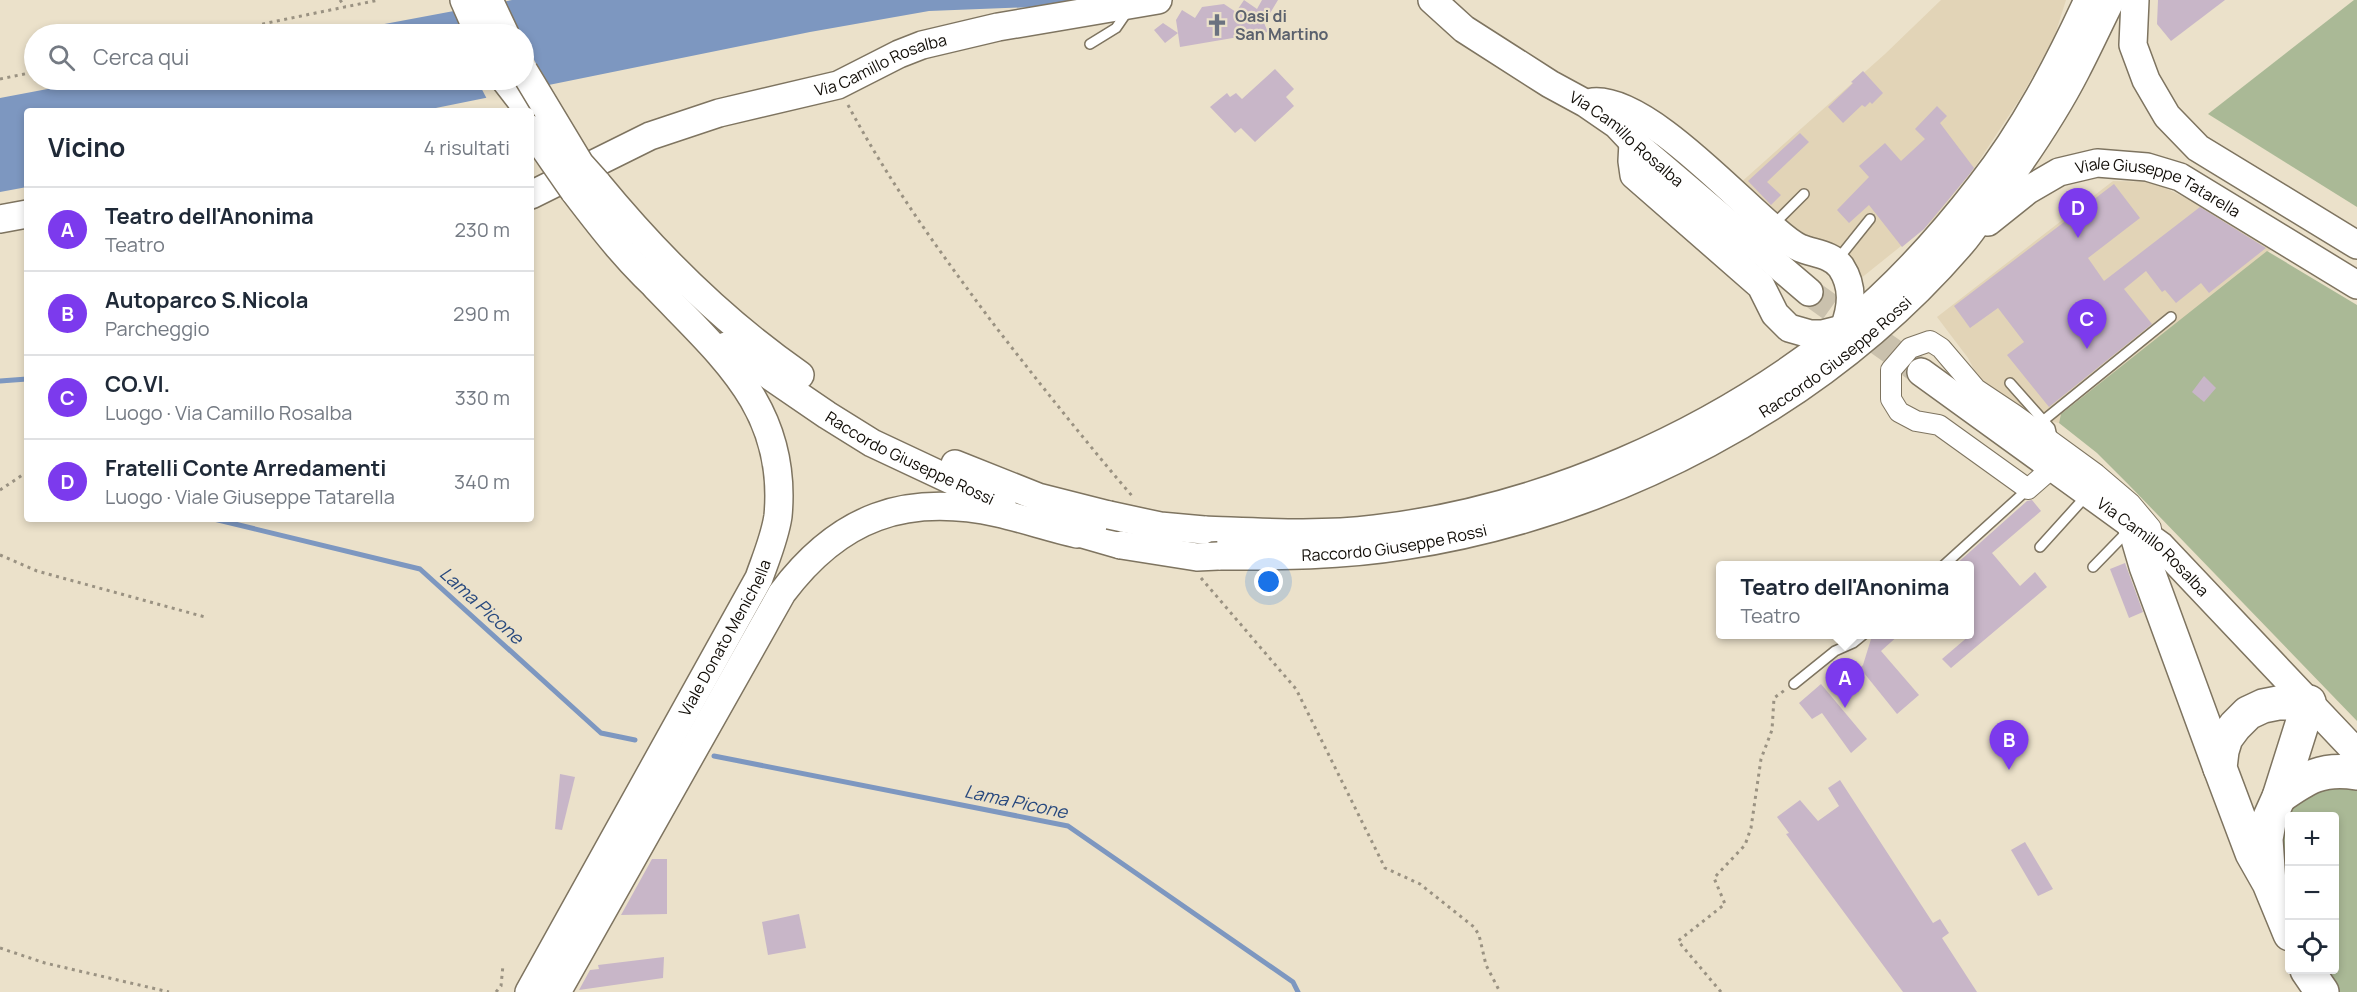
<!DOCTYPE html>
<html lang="it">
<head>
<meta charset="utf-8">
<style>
	body { margin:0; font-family:Manrope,sans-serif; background:#f2f2f3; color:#1f2937 }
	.controls { position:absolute; right:18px; bottom:18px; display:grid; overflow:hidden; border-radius:6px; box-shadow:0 3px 9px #0003 }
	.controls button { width:54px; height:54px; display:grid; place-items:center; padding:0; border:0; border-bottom:2px solid #e0e1e3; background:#fff; color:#1f2937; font:30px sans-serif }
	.you { position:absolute; left:1269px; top:582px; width:21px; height:21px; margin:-15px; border:4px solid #fff; border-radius:50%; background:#1a73e8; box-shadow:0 0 0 9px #1a73e833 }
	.badge { display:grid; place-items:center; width:39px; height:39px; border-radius:50%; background:#7c3aed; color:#fff; font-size:20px; font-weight:700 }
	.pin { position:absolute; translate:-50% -50px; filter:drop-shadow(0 2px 3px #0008) }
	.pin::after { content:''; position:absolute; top:32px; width:21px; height:18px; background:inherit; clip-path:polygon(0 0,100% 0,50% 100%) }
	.popup { position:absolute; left:1716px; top:561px; width:258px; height:78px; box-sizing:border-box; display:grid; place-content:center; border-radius:6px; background:#fff; filter:drop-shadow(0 2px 4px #0005); font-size:20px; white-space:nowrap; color:#747a83 }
	.popup b { font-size:22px; color:#1f2937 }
	.popup::after { content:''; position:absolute; left:50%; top:100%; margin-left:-12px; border:12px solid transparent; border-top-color:#fff }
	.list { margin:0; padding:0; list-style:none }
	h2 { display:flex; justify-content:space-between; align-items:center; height:78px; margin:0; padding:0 24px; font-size:26px }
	h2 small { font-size:20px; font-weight:400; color:#747a83 }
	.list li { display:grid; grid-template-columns:39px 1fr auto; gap:18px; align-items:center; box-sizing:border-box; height:84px; padding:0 24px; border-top:2px solid #e0e1e3 }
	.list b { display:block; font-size:22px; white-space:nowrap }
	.list p { margin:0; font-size:20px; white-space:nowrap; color:#747a83 }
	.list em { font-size:20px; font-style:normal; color:#747a83 }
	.icon { flex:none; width:33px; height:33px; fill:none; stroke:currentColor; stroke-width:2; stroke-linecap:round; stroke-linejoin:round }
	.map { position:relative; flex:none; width:2357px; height:992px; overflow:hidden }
	.search { position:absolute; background:#fff; box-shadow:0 3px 9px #0003; left:24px; top:24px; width:510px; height:66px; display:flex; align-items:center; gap:15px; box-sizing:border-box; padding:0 21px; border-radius:33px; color:#747a83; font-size:22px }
	.panel { position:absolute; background:#fff; box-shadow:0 3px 9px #0003; left:24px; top:108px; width:510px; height:414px; border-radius:6px }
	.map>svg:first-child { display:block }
</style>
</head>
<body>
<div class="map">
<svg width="2357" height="992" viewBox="0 0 2357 992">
	<rect width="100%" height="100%" fill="#ebe1ca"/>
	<g fill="#e2d4b7">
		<path d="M1941,0H2066L2054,38L2021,97L1975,167L1931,222L1855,283L1814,245L1738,185L1885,54Z"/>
		<path d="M2113,181L2153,182L2202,206L2273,248L2061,414L2059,423L2035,419L1979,379L1968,358L1937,317Z"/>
	</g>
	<g fill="#aab996">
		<path d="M2354,0H2357V207L2208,114Z"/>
		<path d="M2267,251L2357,305V721L2128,484L2097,453L2059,423L2061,414Z"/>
		<path d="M2357,781V992H2336L2321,970H2334V816H2290V900L2275,844L2294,795Z"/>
	</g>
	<path fill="#7d97c0" d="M512,0H1093L1058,6L929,11L810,32L421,111H27V187L0,192V98L95,80H524V34H331Z"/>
	<path fill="#ebe1ca" d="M524,41L549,88L488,101L477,80H524Z"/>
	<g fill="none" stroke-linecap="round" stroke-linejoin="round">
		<g stroke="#7d97c0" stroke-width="5">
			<path d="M0,381L27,379"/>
			<path d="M214,519L420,569L601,733L635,740"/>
			<path d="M714,756L1068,826L1293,982L1298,992"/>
		</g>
	</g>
	<g fill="#c8b6c8">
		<path d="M1244,0L1257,9L1262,0H1278L1264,23L1268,32L1180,47L1178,33L1165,43L1154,30L1163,23L1178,33L1176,20L1182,10L1195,18L1202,7L1224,4L1236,12Z"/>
		<path d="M2158,0H2225L2171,41L2157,24Z"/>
		<path d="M1275,69L1294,89L1286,97L1294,106L1255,142L1241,128L1235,133L1210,107L1227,93L1230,97L1236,93L1242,99Z"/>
		<path d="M1863,71L1883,93L1872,104L1870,102L1865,107L1862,105L1843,123L1828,107L1847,89L1853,83L1851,82Z"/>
		<path d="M1937,106L1947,116L1940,123L1974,168L1968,176L1924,229L1902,247L1869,205L1849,223L1837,210L1869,177L1859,166L1885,143L1901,161L1925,139L1915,129Z"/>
		<path d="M1800,133L1809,142L1767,182L1781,195L1771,205L1748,181Z"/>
		<path d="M2114,184L2140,218L2088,258L2104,281L2200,207L2266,248L2209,293L2201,283L2176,303L2165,290L2162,292L2146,271L2124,289L2152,324L2049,407L2007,355L2024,342L1998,308L1970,328L1954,306Z"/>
		<path d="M2204,376L2216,388L2204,402L2192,392Z"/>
		<path d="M2032,500L2041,511L1992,553L2020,586L2035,572L2047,587L1951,668L1942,659L1970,635V566H1954L2027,501Z"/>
		<path d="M2125,563L2143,612L2129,618L2110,569Z"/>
		<path d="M1876,634H1900L1881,651L1919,695L1897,714L1860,668L1863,665L1871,639Z"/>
		<path d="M1821,684L1867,739L1851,753L1822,713L1812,719L1799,703Z"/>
		<path d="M560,774L575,777L562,830L555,829Z"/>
		<path d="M1840,780L1933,923L1940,919L1949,933L1942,938L1977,992H1903L1786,834L1789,833L1777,817L1800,800L1818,821L1839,806L1828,788Z"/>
		<path d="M2025,842L2053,889L2038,896L2011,850Z"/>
		<path d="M652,859H667V914L621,915Z"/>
		<path d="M799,914L806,948L768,955L762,922Z"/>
		<path d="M664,957L663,978L579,990L590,970L599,969L598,965Z"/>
	</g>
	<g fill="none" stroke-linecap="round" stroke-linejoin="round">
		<path stroke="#cac1ad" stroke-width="27" stroke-dasharray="27 14" stroke-linecap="butt" d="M1809,292L1921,372"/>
		<g stroke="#7e7460" stroke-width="12">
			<g id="lane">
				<path d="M1090,44L1116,28L1127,12"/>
				<path d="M1772,226L1804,194"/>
				<path d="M1838,259L1870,219"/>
				<path d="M2010,383L2050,428L2053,441"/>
				<path d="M2044,420L2171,317"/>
				<path d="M2040,547L2087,495"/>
				<path d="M1943,566L2028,489"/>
				<path d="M2093,567L2129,530"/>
				<path d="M1794,684L1835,651L1853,643L1864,634"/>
			</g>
		</g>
		<g stroke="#7e7460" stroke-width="22">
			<path id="street" d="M2052,468L2028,489L1939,425L1916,421L1899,412L1891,399V370L1910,348L1930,341L1941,348L1976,389L2015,415L2096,474L2130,503L2151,528"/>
		</g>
		<g stroke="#7e7460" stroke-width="30">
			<g id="secondary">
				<path d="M464,0L479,34"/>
				<path d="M489,0L505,34"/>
				<path id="s1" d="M1432,0L1464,29L1550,84L1585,103L1617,125L1633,142L1809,292"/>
				<path d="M2135,0L2133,45L2146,80L2167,116L2198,148L2357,245"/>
				<path d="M505,80L529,111"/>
				<path d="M1593,102C1644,97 1735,197 1774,229C1782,236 1791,244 1800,248C1815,254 1831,254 1841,267C1854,287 1852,307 1844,328"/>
				<path d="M1633,142L1632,161L1634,175L1761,286L1775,314L1789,328L1810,334H1822L1842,329"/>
				<path d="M597,183C657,256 722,321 800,375"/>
				<path d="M574,191C603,229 633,268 669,298"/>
				<path id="s2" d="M531,195L650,136L719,113L838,85L899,54L922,45L998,27L1158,0"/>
				<path d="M0,219L27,214"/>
				<path id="s3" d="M1988,222L2028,190L2059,172L2097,163L2147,167L2180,177L2357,285"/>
				<path id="s4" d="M726,346L827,415L872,443L1002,504"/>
				<path id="s5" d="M1921,372L2161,546L2357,753"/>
				<path d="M955,464L1038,497L1109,515"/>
				<path d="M1062,528L1121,545"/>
				<path d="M1204,530C1261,532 1319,536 1375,529C1544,509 1711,435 1843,330C1894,288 1940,238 1980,186C2024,130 2058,65 2088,0"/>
				<path id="s6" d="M1218,556C1280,556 1341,556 1403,546C1612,514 1822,405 1961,244C1973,230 1983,214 1994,199C2024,158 2053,116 2076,71C2088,48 2099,24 2111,0"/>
				<path id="s7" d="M529,992L759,578C766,558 775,537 778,516C788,409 723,357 656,287"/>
				<path d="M557,992L782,593C839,517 905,493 998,513C1024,519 1051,528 1077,534"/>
			</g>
		</g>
		<g stroke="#7e7460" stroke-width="36">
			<g id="highway">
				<path d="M2134,525L2146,566L2220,768"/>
				<path d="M2279,797C2306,778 2322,767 2357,773"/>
				<path d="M2269,883L2266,839L2270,817L2279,797L2309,702L2278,703L2263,706L2248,713L2235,726L2226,738L2222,751L2220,768L2252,853L2269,883L2290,934"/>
				<path d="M2307,970L2322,992"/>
			</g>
		</g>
		<g stroke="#9a9282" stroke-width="3" stroke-dasharray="3 4.5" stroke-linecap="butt">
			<path d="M340,0L345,7"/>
			<path d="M226,34L267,23L379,0"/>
			<path d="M0,79L34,72"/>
			<path d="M848,105C890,184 942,255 995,326C1040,384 1085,441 1133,497"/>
			<path d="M0,490L27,472"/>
			<path d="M0,555L37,571L205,617"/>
			<path d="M1201,578L1296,689L1385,868L1420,884L1474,927L1479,935L1486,965L1500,992"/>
			<path d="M0,948L45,963L169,992"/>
			<path d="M496,992L501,986L503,965"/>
			<path d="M1721,992L1678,941L1725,904L1714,878L1745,845L1751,828L1761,759L1772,730L1774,698L1785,690"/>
		</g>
		<use href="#lane" stroke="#fff" stroke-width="9"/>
		<use href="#street" stroke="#fff" stroke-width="20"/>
		<use href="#secondary" stroke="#fff" stroke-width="27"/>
		<use href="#highway" stroke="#fff" stroke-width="33"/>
		<g stroke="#7e7460" stroke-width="30" stroke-linecap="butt">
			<g id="secondary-bridge">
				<path d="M524,71L580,164L597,183"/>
				<path d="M531,129L574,191"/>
				<path d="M1109,515L1160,526L1204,530"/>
				<path d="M1121,545L1197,557L1218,556"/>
			</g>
		</g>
		<use href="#secondary-bridge" stroke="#fff" stroke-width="27"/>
	</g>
	<defs>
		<g id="church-bare" transform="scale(1.8)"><path d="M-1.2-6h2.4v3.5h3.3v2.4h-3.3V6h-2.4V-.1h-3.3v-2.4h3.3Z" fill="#6b7280" stroke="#ebe1ca" stroke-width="2.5" paint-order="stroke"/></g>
	</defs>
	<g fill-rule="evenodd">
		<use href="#church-bare" x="1217" y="25"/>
	</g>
	<g text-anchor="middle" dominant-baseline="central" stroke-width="4.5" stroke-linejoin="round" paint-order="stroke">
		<g font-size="16" font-weight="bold" fill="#5b616d" stroke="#ebe1ca" text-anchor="start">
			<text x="1235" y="16">Oasi di<tspan x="1235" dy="18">San Martino</tspan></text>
		</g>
		<g font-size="16" fill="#100c06" stroke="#ebe1ca">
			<text stroke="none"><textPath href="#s2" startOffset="375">Via Camillo Rosalba</textPath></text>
			<text stroke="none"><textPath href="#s1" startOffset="240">Via Camillo Rosalba</textPath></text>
			<text stroke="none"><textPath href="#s3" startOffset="192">Viale Giuseppe Tatarella</textPath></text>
			<text stroke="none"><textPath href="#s6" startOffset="663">Raccordo Giuseppe Rossi</textPath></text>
			<text stroke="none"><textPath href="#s4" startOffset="216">Raccordo Giuseppe Rossi</textPath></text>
			<text stroke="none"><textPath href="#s6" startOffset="177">Raccordo Giuseppe Rossi</textPath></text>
			<text stroke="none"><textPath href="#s5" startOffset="291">Via Camillo Rosalba</textPath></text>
			<text stroke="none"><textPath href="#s7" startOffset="405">Viale Donato Menichella</textPath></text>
		</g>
		<g font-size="18" font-style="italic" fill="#28497e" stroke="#ebe1ca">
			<text transform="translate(482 605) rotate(42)">Lama Picone</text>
			<text transform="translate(1016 801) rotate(12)">Lama Picone</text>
		</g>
	</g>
</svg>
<div class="controls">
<button>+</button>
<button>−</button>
<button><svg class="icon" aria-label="locate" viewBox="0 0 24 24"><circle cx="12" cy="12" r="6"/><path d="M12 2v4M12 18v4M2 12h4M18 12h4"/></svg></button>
</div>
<div class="you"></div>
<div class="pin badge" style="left:1845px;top:708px">A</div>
<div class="popup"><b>Teatro dell'Anonima</b>Teatro</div>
<div class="pin badge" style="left:2009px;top:770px">B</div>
<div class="pin badge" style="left:2087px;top:349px">C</div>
<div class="pin badge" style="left:2078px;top:238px">D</div>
<div class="search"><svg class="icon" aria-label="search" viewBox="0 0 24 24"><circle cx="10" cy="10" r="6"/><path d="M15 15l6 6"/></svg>Cerca qui</div>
<section class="panel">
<h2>Vicino<small>4 risultati</small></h2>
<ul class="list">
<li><span class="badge">A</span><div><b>Teatro dell'Anonima</b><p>Teatro</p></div><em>230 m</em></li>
<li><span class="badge">B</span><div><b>Autoparco S.Nicola</b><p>Parcheggio</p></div><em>290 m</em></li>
<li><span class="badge">C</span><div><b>CO.VI.</b><p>Luogo · Via Camillo Rosalba</p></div><em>330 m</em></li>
<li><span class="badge">D</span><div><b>Fratelli Conte Arredamenti</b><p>Luogo · Viale Giuseppe Tatarella</p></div><em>340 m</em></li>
</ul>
</section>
</div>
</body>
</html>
